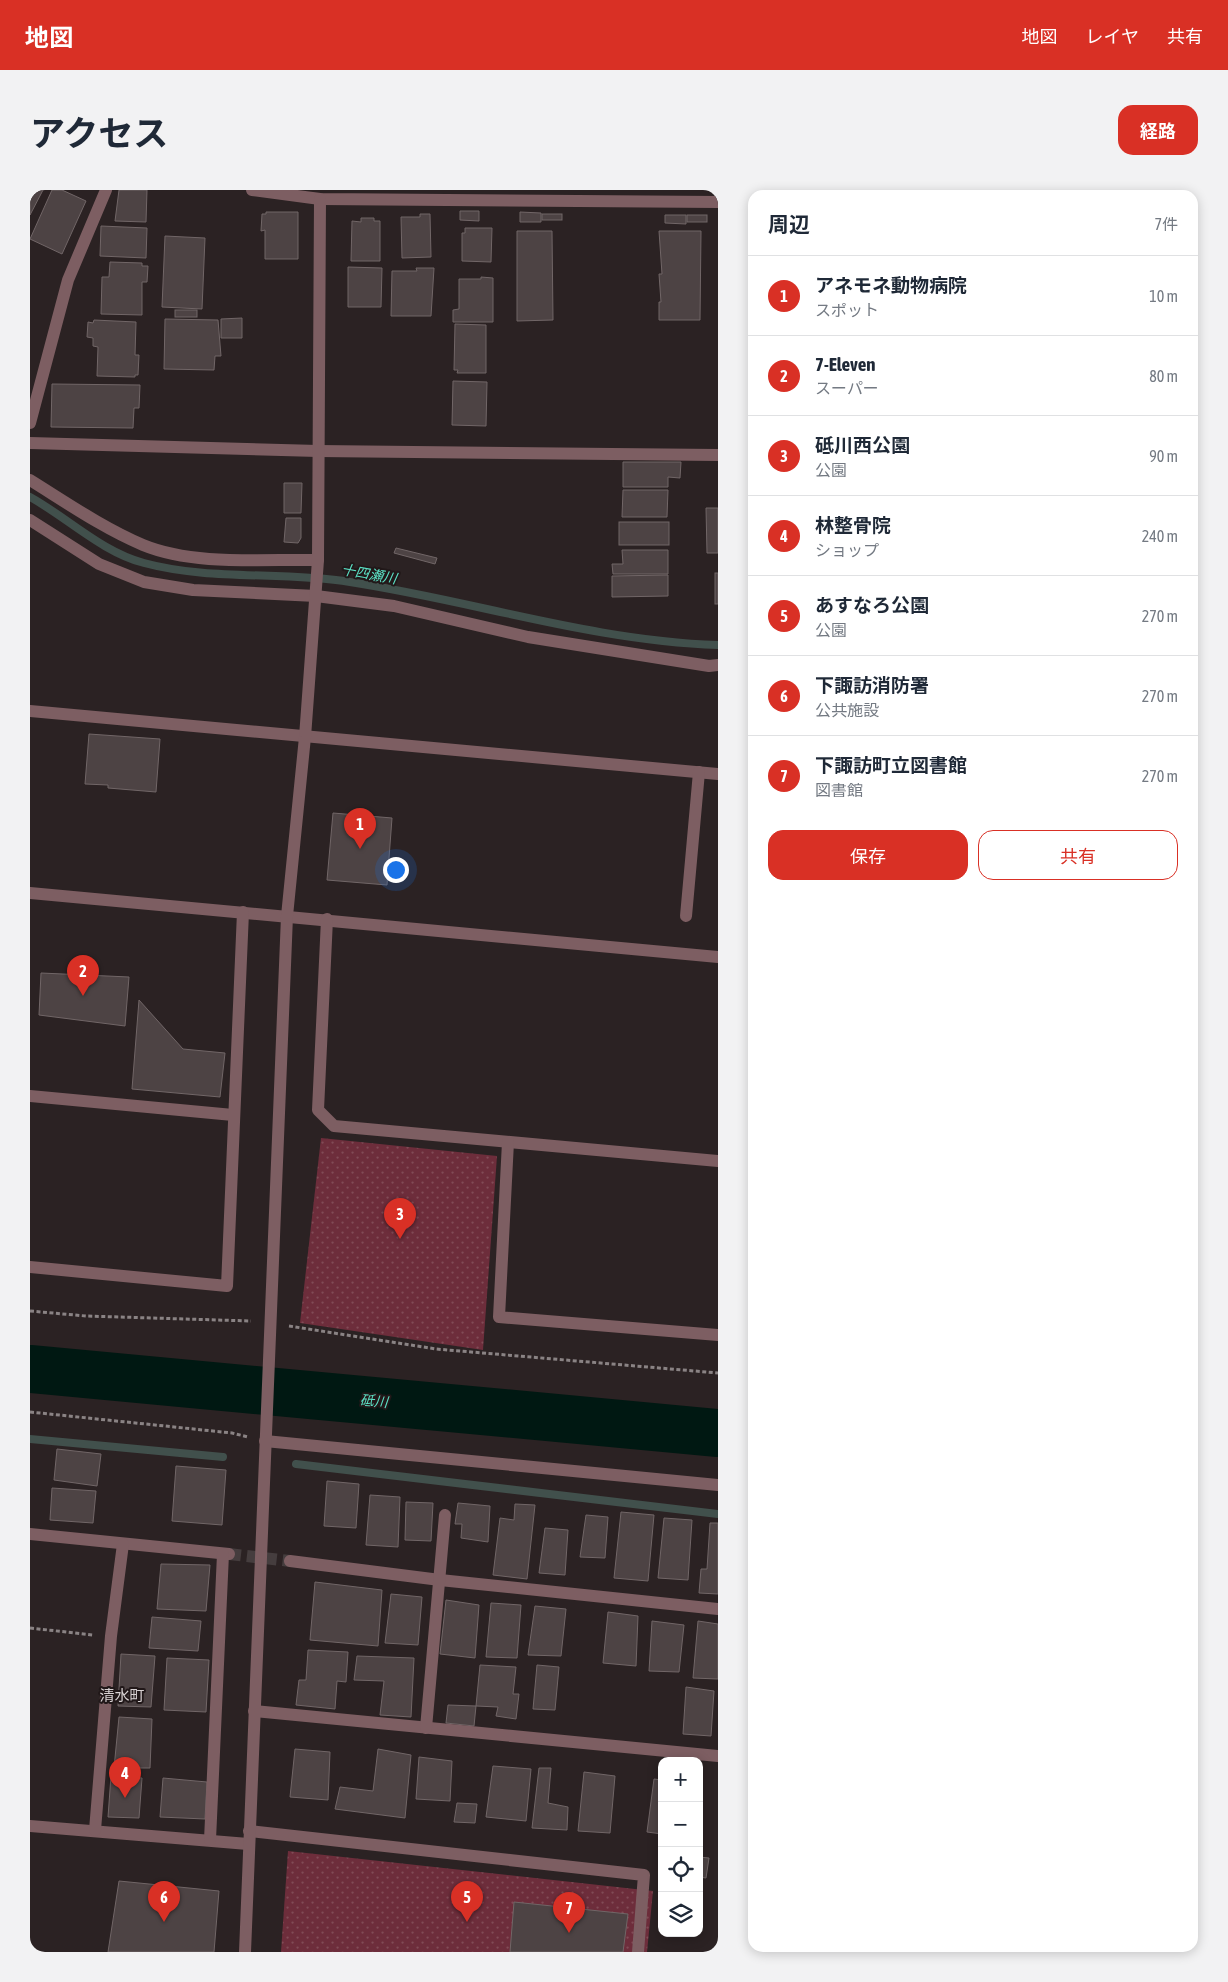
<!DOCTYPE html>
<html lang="ja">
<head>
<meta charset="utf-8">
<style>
	body { margin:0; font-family:"Asap Condensed","Noto Sans JP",sans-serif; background:#f2f2f3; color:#1f2937 }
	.controls { position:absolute; right:15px; bottom:15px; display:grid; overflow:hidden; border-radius:10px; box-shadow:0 2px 12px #0003 }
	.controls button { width:45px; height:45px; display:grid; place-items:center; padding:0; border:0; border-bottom:1px solid #e0e1e3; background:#fff; color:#1f2937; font:25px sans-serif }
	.you { position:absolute; left:365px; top:679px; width:18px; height:18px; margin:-12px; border:4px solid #fff; border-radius:50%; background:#1a73e8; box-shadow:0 0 0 8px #1a73e833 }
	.badge { display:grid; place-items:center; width:32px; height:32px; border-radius:50%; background:#d93025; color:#fff; font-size:16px; font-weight:700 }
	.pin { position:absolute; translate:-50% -41px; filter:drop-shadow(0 1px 2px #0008) }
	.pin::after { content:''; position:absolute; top:26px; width:18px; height:15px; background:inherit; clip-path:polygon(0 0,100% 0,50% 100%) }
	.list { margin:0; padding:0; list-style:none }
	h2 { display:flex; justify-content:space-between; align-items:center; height:65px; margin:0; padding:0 20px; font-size:21px }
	h2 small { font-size:16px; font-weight:400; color:#747a83 }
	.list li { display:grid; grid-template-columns:32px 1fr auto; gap:15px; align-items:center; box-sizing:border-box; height:80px; padding:0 20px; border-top:1px solid #e0e1e3 }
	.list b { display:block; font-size:19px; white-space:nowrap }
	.list p { margin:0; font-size:16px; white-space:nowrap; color:#747a83 }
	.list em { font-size:16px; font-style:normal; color:#747a83 }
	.actions { display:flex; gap:10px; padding:15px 20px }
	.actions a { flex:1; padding:11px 0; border:1px solid #d93025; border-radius:15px; text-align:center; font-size:18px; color:#d93025 }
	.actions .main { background:#d93025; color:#fff }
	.icon { flex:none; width:28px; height:28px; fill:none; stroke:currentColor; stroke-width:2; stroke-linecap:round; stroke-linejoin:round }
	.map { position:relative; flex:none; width:688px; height:1762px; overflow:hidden; border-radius:15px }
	header { display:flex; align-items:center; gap:30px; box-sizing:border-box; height:70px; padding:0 25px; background:#d93025; color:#fff }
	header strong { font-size:24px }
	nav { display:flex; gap:28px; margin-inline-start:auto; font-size:18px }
	.intro { display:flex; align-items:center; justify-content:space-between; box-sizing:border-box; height:120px; padding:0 30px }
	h1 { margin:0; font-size:35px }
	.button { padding:12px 22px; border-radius:15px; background:#d93025; color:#fff; font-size:18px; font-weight:700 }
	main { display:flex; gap:30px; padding:0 30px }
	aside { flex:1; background:#fff; border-radius:15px; box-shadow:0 2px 12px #0003 }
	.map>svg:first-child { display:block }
</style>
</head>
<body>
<header>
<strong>地図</strong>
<nav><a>地図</a><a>レイヤ</a><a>共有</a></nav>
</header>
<div class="intro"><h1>アクセス</h1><a class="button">経路</a></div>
<main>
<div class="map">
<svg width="688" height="1762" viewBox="0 0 688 1762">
	<defs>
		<pattern id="park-dots" width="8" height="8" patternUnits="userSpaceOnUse" patternTransform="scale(1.25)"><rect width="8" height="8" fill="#6d2d3b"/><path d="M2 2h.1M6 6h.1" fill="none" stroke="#814b56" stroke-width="1.8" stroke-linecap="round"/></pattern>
	</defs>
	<rect width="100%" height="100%" fill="#2b2223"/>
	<g fill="url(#park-dots)">
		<path d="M291,948L467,966L453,1160L270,1133Z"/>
		<path d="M258,1661L623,1701L617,1762H251Z"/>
	</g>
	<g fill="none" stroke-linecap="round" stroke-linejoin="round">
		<g stroke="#41504c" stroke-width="8">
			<path d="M0,307C38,328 72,362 114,373C181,391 252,381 320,392C444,411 563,451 688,455"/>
			<path d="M0,1249L193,1267"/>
			<path d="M266,1274L688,1324"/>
		</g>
		<path stroke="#001812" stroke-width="48" d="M0,1179L688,1243"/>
	</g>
	<g fill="#4d4344" stroke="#716667">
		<path d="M0,0H13L0,25Z"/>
		<path d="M22,0H32L56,11L32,64L0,49Z"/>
		<path d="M89,0H117L116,32L85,31Z"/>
		<path d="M430,21H449V31L430,30Z"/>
		<path d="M236,22H268V69H235V40L231,41L232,24H236Z"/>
		<path d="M490,22L511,23V32H490Z"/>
		<path d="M390,24H400L401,67L372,68L371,27H390Z"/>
		<rect x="512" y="24" width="20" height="6"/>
		<path d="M635,25H656V34L635,33Z"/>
		<rect x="657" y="25" width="20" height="7"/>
		<path d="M331,28H344V31H350V71H321L322,31L331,32Z"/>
		<path d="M71,36L117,38L116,68L70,66Z"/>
		<path d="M435,38H462L461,72L432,71V43H435Z"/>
		<path d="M487,41H522L523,130L487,131Z"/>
		<path d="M629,41H671L670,130H629V112H631L629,84H632Z"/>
		<path d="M135,46L175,48L172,119L132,117Z"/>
		<path d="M80,72L112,73V76H118L117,92H112V125L71,124L72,87H79Z"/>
		<path d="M318,77L352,78L351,117H318Z"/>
		<path d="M386,78H404L401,126H361L362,81H387Z"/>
		<path d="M451,87L463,88V132H423V120L429,119V89H451Z"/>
		<rect x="145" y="120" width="22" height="7"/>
		<path d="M212,128V148H191V129Z"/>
		<path d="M135,129L188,130L191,166H185L184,180L134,179Z"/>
		<path d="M64,130L106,132L105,165H109L108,185H105V187L67,186L68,157L63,156V148L57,147L58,132L63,133Z"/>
		<path d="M425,134L456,135V183H427L428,180H424Z"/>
		<path d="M423,191L457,192L456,236L422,235Z"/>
		<path d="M22,194L110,195L109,218H104L103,238L21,237Z"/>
		<path d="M593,272H651L650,288L638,287V297H593Z"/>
		<path d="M254,293H272L271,323H254Z"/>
		<path d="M593,300H638L637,327H592Z"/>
		<path d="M676,318H688V363H677Z"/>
		<path d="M256,328H271V348L268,353L254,352Z"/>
		<rect x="589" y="332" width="50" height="23"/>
		<path d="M366,358L407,368L405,374L364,363Z"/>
		<path d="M592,360H638V384H583L582,374H593Z"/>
		<rect x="685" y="383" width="3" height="31"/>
		<path d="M638,385V406L582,407V386Z"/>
		<path d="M59,544L130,549L126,602L78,598V595L55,594Z"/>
		<path d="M303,623L362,628L357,695L297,690Z"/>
		<path d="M11,783L99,787L95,836L9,825Z"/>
		<path d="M109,810L153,859L195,863L190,907L102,899Z"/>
		<path d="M27,1259L71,1264L67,1296L24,1290Z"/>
		<path d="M146,1276L196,1280L192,1335L142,1331Z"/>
		<path d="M297,1291L329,1294L326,1338L294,1336Z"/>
		<path d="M22,1298L66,1301L63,1333L20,1330Z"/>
		<path d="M340,1305L370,1307L368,1357L336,1355Z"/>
		<path d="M376,1312L403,1313L401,1351L375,1350Z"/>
		<path d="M428,1313L460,1316L458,1352L431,1348L432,1334H425Z"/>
		<path d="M485,1314L505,1315L497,1389L463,1385L470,1328L484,1330Z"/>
		<path d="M591,1322L624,1325L618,1391L584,1388Z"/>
		<path d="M556,1325L578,1327L575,1368L550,1367Z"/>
		<path d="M634,1328L662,1330L658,1390L628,1388Z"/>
		<path d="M680,1333H688V1404L669,1403L671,1379H677Z"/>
		<path d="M515,1338L538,1340L535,1385L509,1383Z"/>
		<path d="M131,1374L180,1375L176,1421L127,1419Z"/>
		<path d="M285,1392L352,1400L348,1456L280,1450Z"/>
		<path d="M361,1404L392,1407L388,1455L355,1453Z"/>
		<path d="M416,1410L449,1415L445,1468L410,1464Z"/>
		<path d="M461,1413L491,1415L487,1468L456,1467Z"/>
		<path d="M505,1416L536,1419L531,1466L498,1465Z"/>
		<path d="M578,1422L608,1426L606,1476L573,1473Z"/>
		<path d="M122,1427L171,1431L168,1461L119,1458Z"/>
		<path d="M622,1431L654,1435L649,1482L619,1481Z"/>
		<path d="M668,1431L688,1434V1489L663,1488Z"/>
		<path d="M278,1460L318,1462L316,1492L307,1491L305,1519L266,1515L269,1490H276Z"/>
		<path d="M91,1464L125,1466L121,1517L88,1516Z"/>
		<path d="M327,1466L384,1468L381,1527L350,1525L354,1491L324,1490Z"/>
		<path d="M137,1468L179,1470L176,1522L134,1520Z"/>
		<path d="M450,1475L486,1477L483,1504H489L486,1529L466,1526L468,1517L446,1516Z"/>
		<path d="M507,1475L529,1477L525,1520L503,1519Z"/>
		<path d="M656,1497L684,1501L681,1546L653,1544Z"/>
		<path d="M418,1515L446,1516L444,1536L416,1533Z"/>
		<path d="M89,1527L122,1529L120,1578H84Z"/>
		<path d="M265,1559L300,1562L298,1610L260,1607Z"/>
		<path d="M348,1559L381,1565L375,1628L305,1619L310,1597L343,1601Z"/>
		<path d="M389,1567L422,1571L420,1611L386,1609Z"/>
		<path d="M463,1576L501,1579L496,1631L456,1627Z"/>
		<path d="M509,1578H521L518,1613L538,1617L537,1640L502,1638Z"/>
		<path d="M554,1582L585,1586L580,1643L548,1641Z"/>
		<path d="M81,1586L112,1588L109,1628L78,1627Z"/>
		<path d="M133,1588L177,1592L175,1629L130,1627Z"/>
		<path d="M624,1589L632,1590V1644L617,1642Z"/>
		<path d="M427,1613L447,1614L445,1633L424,1632Z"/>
		<path d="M669,1667L679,1668L676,1688L669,1687Z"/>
		<path d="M89,1691L189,1701L184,1762H78Z"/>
		<path d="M484,1712L598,1724L593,1762H480Z"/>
	</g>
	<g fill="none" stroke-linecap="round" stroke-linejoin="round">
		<path stroke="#453d3e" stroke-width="12" stroke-dasharray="12 6" stroke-linecap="butt" d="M199,1364L260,1371"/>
		<g stroke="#8a8384" stroke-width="3" stroke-dasharray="4 2.5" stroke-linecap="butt">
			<path d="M0,1121L56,1126L221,1131"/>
			<path d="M259,1136L406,1159L688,1183"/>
			<path d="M0,1222L202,1243L218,1247"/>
			<path d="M0,1438L63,1445"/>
		</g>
		<g stroke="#7d5e62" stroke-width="12">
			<path d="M222,0L290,9L688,12"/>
			<path d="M0,233L38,90L76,0"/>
			<path d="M0,253L288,261L688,265"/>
			<path d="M0,290C37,313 73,338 113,355C164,376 233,369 288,370"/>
			<path d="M0,330L69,374L114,392L163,400L286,406L364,416L498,447L679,476L688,475"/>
			<path d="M0,521L688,584"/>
			<path d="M0,703L688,767"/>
			<path d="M656,726L669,582"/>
			<path d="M297,729L288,920L304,936L688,971"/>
			<path d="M0,906L203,925"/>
			<path d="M478,952L469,1127L688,1145"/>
			<path d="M0,1077L197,1096L213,722"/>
			<path d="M235,1251L688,1295"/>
			<path d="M0,1344L199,1364"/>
			<path d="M260,1371L410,1390L688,1419"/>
			<path d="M224,1521L688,1566"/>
			<path d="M396,1538L415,1325"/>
			<path d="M0,1636L218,1654"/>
			<path d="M65,1640L81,1446L93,1354"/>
			<path d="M219,1641L614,1685L608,1762"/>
			<path d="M180,1650L193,1364"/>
			<path d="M215,1762L257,726L275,547L288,370L290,9"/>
		</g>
	</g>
	<g text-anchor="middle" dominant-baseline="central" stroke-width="4" stroke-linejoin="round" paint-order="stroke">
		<g font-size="14" font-style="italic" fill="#5ce2c6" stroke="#211819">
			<text transform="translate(339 384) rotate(10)">十四瀬川</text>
			<text transform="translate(344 1211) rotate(5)">砥川</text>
		</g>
		<g font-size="15" fill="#d9d3d4" stroke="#211819">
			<text x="92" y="1505">清水町</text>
		</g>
	</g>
</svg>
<div class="controls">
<button>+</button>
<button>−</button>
<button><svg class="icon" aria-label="locate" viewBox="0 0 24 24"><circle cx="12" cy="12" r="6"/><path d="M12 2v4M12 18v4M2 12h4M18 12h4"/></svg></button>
<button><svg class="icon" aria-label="layers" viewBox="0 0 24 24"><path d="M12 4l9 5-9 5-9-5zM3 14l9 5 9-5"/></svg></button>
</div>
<div class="you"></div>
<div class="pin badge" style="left:330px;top:659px">1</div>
<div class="pin badge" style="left:53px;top:806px">2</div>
<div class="pin badge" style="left:370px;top:1049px">3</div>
<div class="pin badge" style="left:95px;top:1608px">4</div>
<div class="pin badge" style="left:437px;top:1732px">5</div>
<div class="pin badge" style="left:134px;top:1732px">6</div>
<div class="pin badge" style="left:539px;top:1743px">7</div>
</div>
<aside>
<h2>周辺<small>7件</small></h2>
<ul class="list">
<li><span class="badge">1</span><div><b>アネモネ動物病院</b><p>スポット</p></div><em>10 m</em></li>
<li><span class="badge">2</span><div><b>7-Eleven</b><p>スーパー</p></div><em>80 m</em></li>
<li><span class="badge">3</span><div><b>砥川西公園</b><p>公園</p></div><em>90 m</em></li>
<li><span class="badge">4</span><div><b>林整骨院</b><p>ショップ</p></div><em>240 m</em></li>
<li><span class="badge">5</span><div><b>あすなろ公園</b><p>公園</p></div><em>270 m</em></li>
<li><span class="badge">6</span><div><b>下諏訪消防署</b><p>公共施設</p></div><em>270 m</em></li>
<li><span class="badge">7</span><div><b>下諏訪町立図書館</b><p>図書館</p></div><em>270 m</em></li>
</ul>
<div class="actions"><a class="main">保存</a><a>共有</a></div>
</aside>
</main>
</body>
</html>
